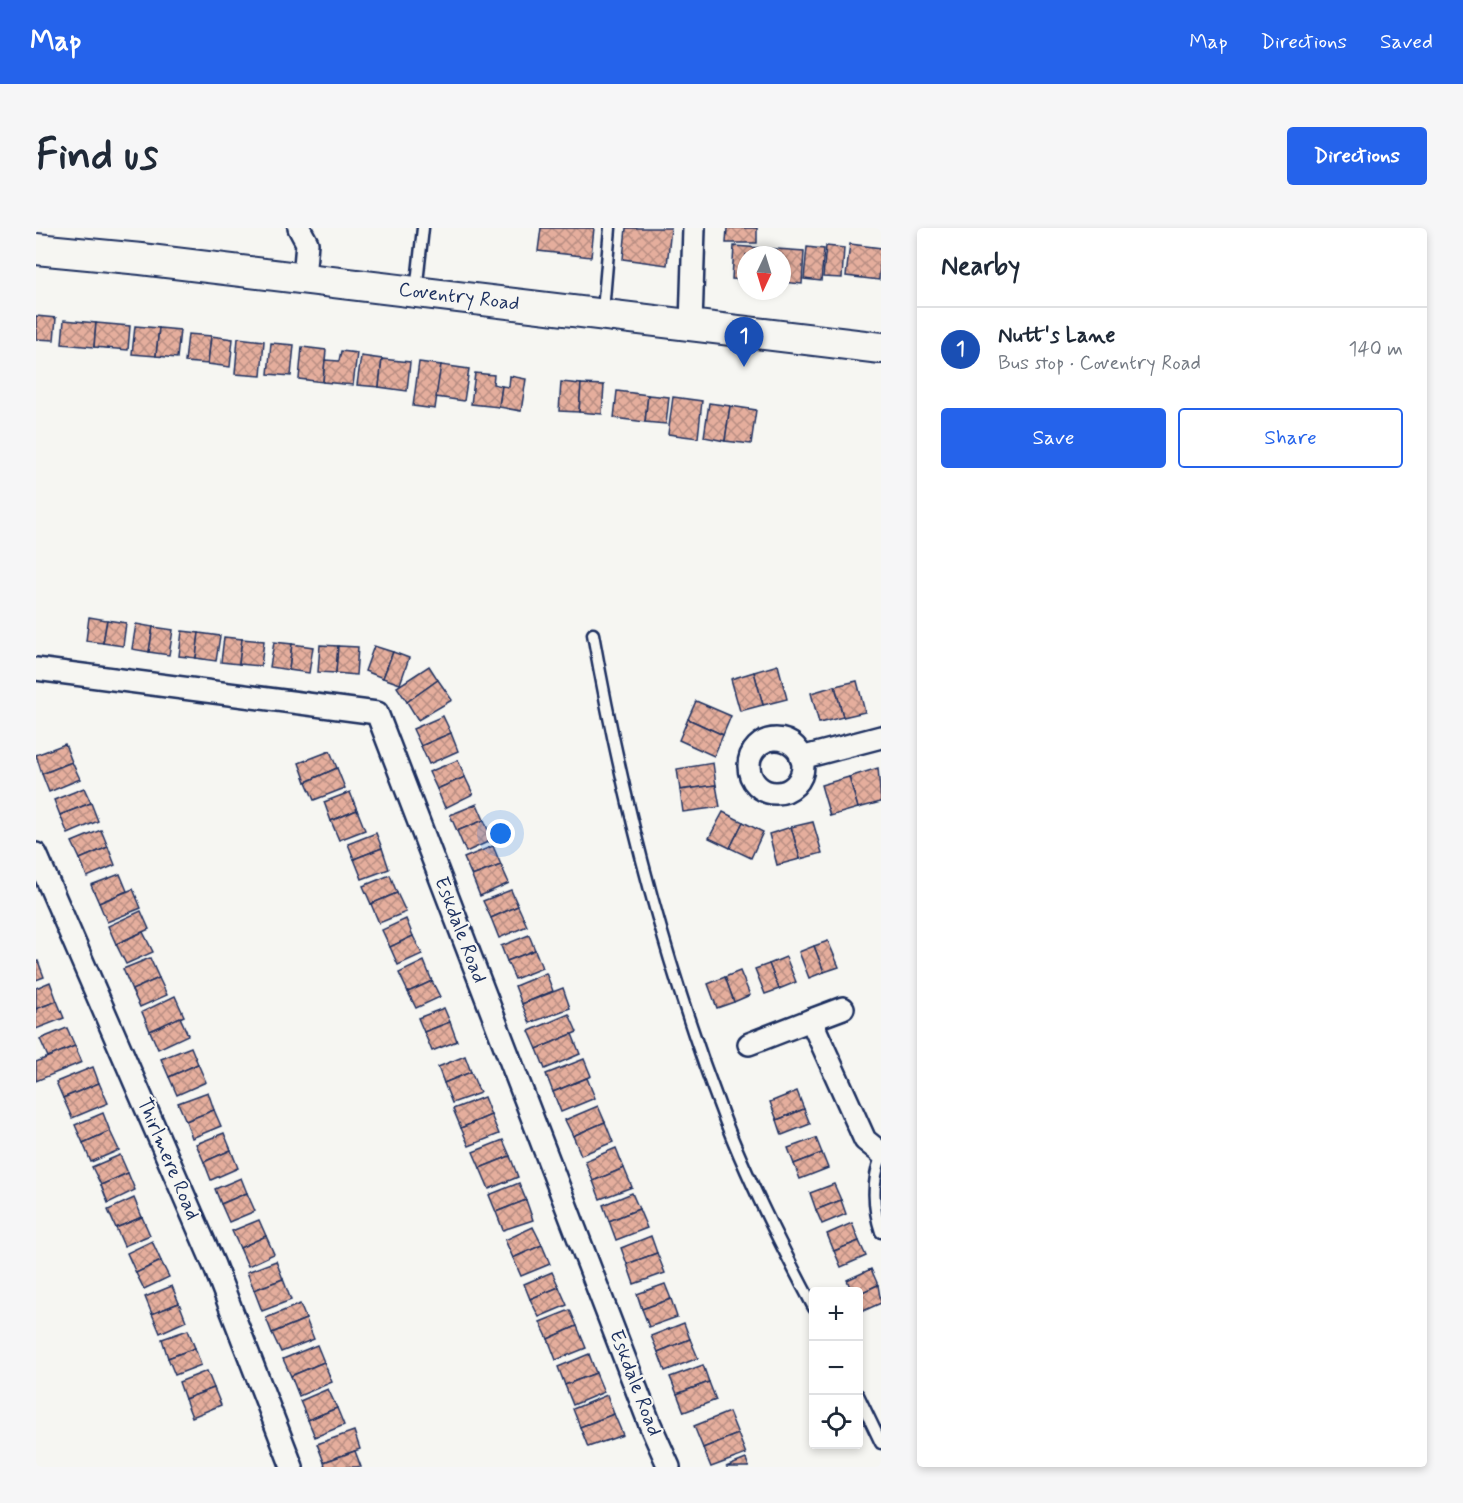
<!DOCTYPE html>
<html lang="en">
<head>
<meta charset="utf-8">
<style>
	body { margin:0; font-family:Mynerve,sans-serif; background:#f6f6f7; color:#1f2937 }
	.controls { position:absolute; right:18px; bottom:18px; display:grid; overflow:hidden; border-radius:6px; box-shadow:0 3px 9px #0003 }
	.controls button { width:54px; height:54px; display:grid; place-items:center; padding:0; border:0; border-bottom:2px solid #e0e1e3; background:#fff; color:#1f2937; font:30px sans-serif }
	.compass { position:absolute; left:701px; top:18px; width:54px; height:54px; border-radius:50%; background:#fff; box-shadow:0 3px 9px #0003; rotate:184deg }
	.you { position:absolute; left:465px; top:606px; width:21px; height:21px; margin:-15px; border:4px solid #fff; border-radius:50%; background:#1a73e8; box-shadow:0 0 0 9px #1a73e833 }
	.badge { display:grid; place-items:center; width:39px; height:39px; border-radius:50%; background:#2563eb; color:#fff; font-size:20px; font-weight:700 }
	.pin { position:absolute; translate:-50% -50px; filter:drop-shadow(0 2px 3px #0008) }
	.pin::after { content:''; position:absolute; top:32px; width:21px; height:18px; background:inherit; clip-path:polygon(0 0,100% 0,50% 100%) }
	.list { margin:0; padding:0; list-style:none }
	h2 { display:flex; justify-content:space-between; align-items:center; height:78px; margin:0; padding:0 24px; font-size:26px }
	h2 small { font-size:20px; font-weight:400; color:#747a83 }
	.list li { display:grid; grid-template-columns:39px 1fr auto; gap:18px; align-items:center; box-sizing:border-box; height:84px; padding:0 24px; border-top:2px solid #e0e1e3 }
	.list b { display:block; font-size:22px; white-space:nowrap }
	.list p { margin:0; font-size:20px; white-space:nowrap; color:#747a83 }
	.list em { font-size:20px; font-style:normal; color:#747a83 }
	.actions { display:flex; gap:12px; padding:18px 24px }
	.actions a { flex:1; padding:14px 0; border:2px solid #2563eb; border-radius:6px; text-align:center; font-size:21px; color:#2563eb }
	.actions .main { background:#2563eb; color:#fff }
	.icon { flex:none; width:33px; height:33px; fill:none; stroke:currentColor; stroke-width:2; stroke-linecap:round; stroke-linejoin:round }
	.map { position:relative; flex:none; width:845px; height:1239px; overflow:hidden; border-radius:6px }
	header { display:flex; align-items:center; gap:36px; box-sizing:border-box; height:84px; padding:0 30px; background:#2563eb; color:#fff }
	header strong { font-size:28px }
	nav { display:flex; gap:33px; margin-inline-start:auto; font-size:21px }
	.intro { display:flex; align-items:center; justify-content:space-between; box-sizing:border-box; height:144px; padding:0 36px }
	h1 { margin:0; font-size:42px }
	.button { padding:15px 27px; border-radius:6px; background:#2563eb; color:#fff; font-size:21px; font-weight:700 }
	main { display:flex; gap:36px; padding:0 36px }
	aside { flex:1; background:#fff; border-radius:6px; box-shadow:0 3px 9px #0003 }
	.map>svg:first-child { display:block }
</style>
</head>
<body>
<header>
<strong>Map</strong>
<nav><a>Map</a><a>Directions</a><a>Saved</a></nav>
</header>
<div class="intro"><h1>Find us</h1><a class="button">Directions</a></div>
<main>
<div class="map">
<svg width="845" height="1239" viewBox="0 0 845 1239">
	<defs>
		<pattern id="building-cross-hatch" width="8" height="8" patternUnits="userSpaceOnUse" patternTransform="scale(1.5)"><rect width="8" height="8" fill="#e5ae9d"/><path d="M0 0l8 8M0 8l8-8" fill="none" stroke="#b98e83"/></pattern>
	</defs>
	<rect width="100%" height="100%" fill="#f6f6f2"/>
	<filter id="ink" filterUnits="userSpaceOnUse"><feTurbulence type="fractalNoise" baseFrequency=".0167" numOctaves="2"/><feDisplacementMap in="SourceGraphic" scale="12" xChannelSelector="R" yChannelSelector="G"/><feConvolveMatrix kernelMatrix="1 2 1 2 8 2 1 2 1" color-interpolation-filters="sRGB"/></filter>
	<g filter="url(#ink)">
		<g fill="url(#building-cross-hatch)" stroke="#1b2f5e" stroke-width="1.5">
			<path d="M505,0H558L555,29L502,23Z"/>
			<path d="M590,0H635L631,37L587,31Z"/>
			<path d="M691,0H721V15H690Z"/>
			<path d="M814,16L845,20L843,52L810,48Z"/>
			<path d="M698,18L768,23L766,56L746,54V27H710V52L696,51Z"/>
			<path d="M790,18L808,20L806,50L787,49Z"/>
			<path d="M771,19L788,21L785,53L768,51Z"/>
			<path d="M0,88L20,90L18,112L0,111Z"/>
			<path d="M28,92L60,95L58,119L26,116Z"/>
			<path d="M60,95L94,98L92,122L58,119Z"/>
			<path d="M99,98L123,100L120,128L96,126Z"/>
			<path d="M123,100L144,102L141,130L120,128Z"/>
			<path d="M152,106L175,108L172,136L149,134Z"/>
			<path d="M175,108L197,111L194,139L172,136Z"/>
			<path d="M202,110L228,113L225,148L199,146Z"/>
			<path d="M235,115L258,117L255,148L232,146Z"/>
			<path d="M266,119L290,122L287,154L263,151Z"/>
			<path d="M305,123L321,125L317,157L287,154L289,132L303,133Z"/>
			<path d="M325,128L346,131L343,159L321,157Z"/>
			<path d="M346,131L374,134L371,163L343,159Z"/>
			<path d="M383,134L405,137L399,181L377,178Z"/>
			<path d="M405,137L433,141L428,173L400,169Z"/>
			<path d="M439,145L458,147L457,156L466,158L463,179L435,176Z"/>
			<path d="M474,148L490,151L485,183L463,179L466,158L473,159Z"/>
			<path d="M525,154L545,156L543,184L523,183Z"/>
			<path d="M545,156L568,157L566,186L543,184Z"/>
			<path d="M581,163L612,167L609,194L578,190Z"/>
			<path d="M612,167L633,169L630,196L609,194Z"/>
			<path d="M637,169L666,173L662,210L632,206Z"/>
			<path d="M673,175L694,178L689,213L668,209Z"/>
			<path d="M694,178L720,182L715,216L689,213Z"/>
			<path d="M53,389L71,392L67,415L50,413Z"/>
			<path d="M71,392L90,395L87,418L67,415Z"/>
			<path d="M100,396L117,399L113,424L96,421Z"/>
			<path d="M117,399L137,402L133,427L113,424Z"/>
			<path d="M146,403L163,405L160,430L143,428Z"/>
			<path d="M163,405L184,408L180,433L160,430Z"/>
			<path d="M188,409L206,411L203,436L185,434Z"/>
			<path d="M206,411L228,413L225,438L203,436Z"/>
			<path d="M238,414L256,416L253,442L234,439Z"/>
			<path d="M256,416L277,419L273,445L253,442Z"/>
			<path d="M284,417L302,418L300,445L282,444Z"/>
			<path d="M302,418L322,419L320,447L300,445Z"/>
			<path d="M338,418L357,424L347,450L329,443Z"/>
			<path d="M357,424L373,430L364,456L347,450Z"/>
			<path d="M742,437L751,471L727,477L718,444Z"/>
			<path d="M393,438L402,452L371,474L361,459Z"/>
			<path d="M718,444L727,477L704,483L695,451Z"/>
			<path d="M402,452L416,472L382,492L371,474Z"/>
			<path d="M821,453L829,484L807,489L799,458Z"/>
			<path d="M799,458L807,489L783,495L775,465Z"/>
			<path d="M660,473L695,488L687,507L652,491Z"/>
			<path d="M407,488L415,505L385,518L377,501Z"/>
			<path d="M652,491L687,507L678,528L643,512Z"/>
			<path d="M415,505L422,523L393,536L385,518Z"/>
			<path d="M29,516L36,534L6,546L0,527Z"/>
			<path d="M294,523L301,540L270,554L263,535Z"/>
			<path d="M422,532L429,549L401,561L393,544Z"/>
			<path d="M36,534L44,551L13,564L6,546Z"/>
			<path d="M677,535L680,557L644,562L641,541Z"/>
			<path d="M301,540L309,560L278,572L270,554Z"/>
			<path d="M842,540L845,574L822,580L813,549Z"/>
			<path d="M429,549L437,566L409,580L401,561Z"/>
			<path d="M813,549L822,580L794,588L785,557Z"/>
			<path d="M680,557L684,579L647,584L644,562Z"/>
			<path d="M48,560L55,575L24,587L18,572Z"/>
			<path d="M314,564L321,582L295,593L288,574Z"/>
			<path d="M55,575L62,593L32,606L24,587Z"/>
			<path d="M441,576L448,592L421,603L414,587Z"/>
			<path d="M321,582L329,602L303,612L295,593Z"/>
			<path d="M687,584L707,594L694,620L673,610Z"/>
			<path d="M448,592L456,612L430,624L421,603Z"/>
			<path d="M707,594L727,604L715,630L694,620Z"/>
			<path d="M777,594L786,625L764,631L755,599Z"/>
			<path d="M755,599L764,631L741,637L733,606Z"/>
			<path d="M65,602L72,619L44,631L36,614Z"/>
			<path d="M340,605L346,620L318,631L312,616Z"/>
			<path d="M457,618L465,637L436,648L428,630Z"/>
			<path d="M72,619L79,637L51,649L44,631Z"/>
			<path d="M346,620L353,641L326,651L318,631Z"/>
			<path d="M465,637L473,655L444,668L436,648Z"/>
			<path d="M84,646L91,663L63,675L55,657Z"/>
			<path d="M354,647L361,665L335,676L327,658Z"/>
			<path d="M97,661L105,680L71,694L63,675Z"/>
			<path d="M475,662L482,678L455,690L447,673Z"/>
			<path d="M361,665L370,684L343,695L335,676Z"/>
			<path d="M482,678L491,698L463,710L455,690Z"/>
			<path d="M105,683L113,701L80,716L72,698Z"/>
			<path d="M370,691L377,708L354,719L346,702Z"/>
			<path d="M107,704L117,724L90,736L80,716Z"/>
			<path d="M493,707L499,722L471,733L465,718Z"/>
			<path d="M377,708L386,726L362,737L354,719Z"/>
			<path d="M792,713L803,739L788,744L778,718Z"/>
			<path d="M778,718L788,744L773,750L763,724Z"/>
			<path d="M499,722L506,740L479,751L471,733Z"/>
			<path d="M750,729L760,754L743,761L733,736Z"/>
			<path d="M114,730L123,750L96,762L87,741Z"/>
			<path d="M2,733L8,749L0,752V734Z"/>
			<path d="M388,733L396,753L372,764L363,745Z"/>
			<path d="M733,736L743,761L729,766L719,741Z"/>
			<path d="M704,743L714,767L698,774L689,749Z"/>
			<path d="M510,745L517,763L486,776L479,758Z"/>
			<path d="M689,749L698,774L681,780L672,756Z"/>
			<path d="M123,750L131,767L104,779L96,762Z"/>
			<path d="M396,753L404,769L380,780L372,764Z"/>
			<path d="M14,754L21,773L0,781V760Z"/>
			<path d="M527,760L534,780L494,795L486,776Z"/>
			<path d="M139,768L148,788L114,803L106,784Z"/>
			<path d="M21,773L28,790L0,801V781Z"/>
			<path d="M408,780L414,794L388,804L382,790Z"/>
			<path d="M533,786L541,804L501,821L493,803Z"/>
			<path d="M144,789L152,807L122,821L114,803Z"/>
			<path d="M414,794L421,813L396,823L388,804Z"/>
			<path d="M31,800L39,818L12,829L4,811Z"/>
			<path d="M536,806L544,826L509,841L501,821Z"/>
			<path d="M39,818L46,834L0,853V834Z"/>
			<path d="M155,819L162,836L133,849L125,831Z"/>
			<path d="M429,828L435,844L408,855L402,839Z"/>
			<path d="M548,831L555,848L517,864L510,846Z"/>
			<path d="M162,836L170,854L141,867L133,849Z"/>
			<path d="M57,839L63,855L27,870L20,854Z"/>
			<path d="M435,844L444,865L416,875L408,855Z"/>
			<path d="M551,850L559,870L525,884L517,864Z"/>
			<path d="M63,855L72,875L36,890L27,870Z"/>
			<path d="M761,863L768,881L741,892L734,874Z"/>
			<path d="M172,864L178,882L150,893L142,875Z"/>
			<path d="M448,869L455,887L425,900L417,881Z"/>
			<path d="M562,878L569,894L537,908L529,892Z"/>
			<path d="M768,881L774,896L746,907L741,892Z"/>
			<path d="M178,882L185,898L156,910L150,893Z"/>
			<path d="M67,885L74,903L47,915L39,897Z"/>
			<path d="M455,887L463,906L433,918L425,900Z"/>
			<path d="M569,894L577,914L545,927L537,908Z"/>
			<path d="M74,903L83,922L55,934L47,915Z"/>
			<path d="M188,905L195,922L168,934L160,916Z"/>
			<path d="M780,910L786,925L758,936L752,920Z"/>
			<path d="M467,912L474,928L444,940L437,924Z"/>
			<path d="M580,920L588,940L557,953L549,933Z"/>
			<path d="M195,922L202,940L175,952L168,934Z"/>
			<path d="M786,925L792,940L764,951L758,936Z"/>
			<path d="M84,927L92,945L65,957L56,939Z"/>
			<path d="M474,928L482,949L453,961L444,940Z"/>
			<path d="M588,940L596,959L564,971L557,953Z"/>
			<path d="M92,945L99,962L72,975L65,957Z"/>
			<path d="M205,950L211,965L185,976L179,961Z"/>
			<path d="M483,955L490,972L460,984L453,967Z"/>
			<path d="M798,956L805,972L780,982L774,965Z"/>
			<path d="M211,965L219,983L193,994L185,976Z"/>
			<path d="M596,965L603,981L573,993L567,977Z"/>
			<path d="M98,970L106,989L80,1000L72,982Z"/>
			<path d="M490,972L497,992L467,1002L460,984Z"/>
			<path d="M805,972L810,986L786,996L780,982Z"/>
			<path d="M603,981L611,1000L580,1012L573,993Z"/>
			<path d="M106,989L114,1007L88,1018L80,1000Z"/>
			<path d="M223,992L230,1008L204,1020L196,1003Z"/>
			<path d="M816,995L823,1013L798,1023L791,1006Z"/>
			<path d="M497,999L506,1017L477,1030L469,1012Z"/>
			<path d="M230,1008L238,1026L212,1038L204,1020Z"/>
			<path d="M615,1008L621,1025L591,1036L585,1020Z"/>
			<path d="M116,1013L125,1033L100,1045L91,1025Z"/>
			<path d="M823,1013L830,1028L805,1039L798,1023Z"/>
			<path d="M506,1017L514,1036L485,1048L477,1030Z"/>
			<path d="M621,1025L629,1045L598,1056L591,1036Z"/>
			<path d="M125,1033L133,1049L108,1061L100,1045Z"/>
			<path d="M240,1033L247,1051L218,1062L211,1044Z"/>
			<path d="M835,1041L842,1057L822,1066V1064H816L811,1052Z"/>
			<path d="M516,1044L523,1059L494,1071L488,1056Z"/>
			<path d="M247,1051L255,1072L226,1083L218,1062Z"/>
			<path d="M629,1056L635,1071L606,1081L601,1066Z"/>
			<path d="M842,1057L845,1075L825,1084L822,1066Z"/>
			<path d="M136,1058L143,1075L116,1086L109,1069Z"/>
			<path d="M523,1059L531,1077L503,1089L494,1071Z"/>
			<path d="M635,1071L641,1089L613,1099L606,1081Z"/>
			<path d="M143,1075L150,1093L124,1105L116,1086Z"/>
			<path d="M264,1076L270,1091L236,1105L230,1090Z"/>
			<path d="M534,1082L541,1098L512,1111L504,1094Z"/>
			<path d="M270,1091L278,1111L245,1124L236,1105Z"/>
			<path d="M648,1095L654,1111L622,1124L615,1108Z"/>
			<path d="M541,1098L550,1120L520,1132L512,1111Z"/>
			<path d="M152,1102L159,1120L132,1130L126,1111Z"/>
			<path d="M654,1111L662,1130L629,1143L622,1124Z"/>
			<path d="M281,1117L288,1134L255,1148L247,1131Z"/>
			<path d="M159,1120L165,1137L139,1147L132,1130Z"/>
			<path d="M553,1126L560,1145L529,1157L522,1139Z"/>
			<path d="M288,1134L296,1154L263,1168L255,1148Z"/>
			<path d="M667,1137L673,1154L641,1166L634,1149Z"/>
			<path d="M171,1143L178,1160L149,1171L143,1154Z"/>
			<path d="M560,1145L568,1164L537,1177L529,1157Z"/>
			<path d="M673,1154L680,1172L648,1184L641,1166Z"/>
			<path d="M178,1160L185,1177L156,1189L149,1171Z"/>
			<path d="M292,1161L301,1180L272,1192L264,1173Z"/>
			<path d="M571,1167L578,1186L544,1199L537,1181Z"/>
			<path d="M301,1180L308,1197L279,1209L272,1192Z"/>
			<path d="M693,1184L702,1206L667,1220L658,1198Z"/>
			<path d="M578,1186L587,1207L552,1219L544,1199Z"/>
			<path d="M318,1203L324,1221L288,1234L281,1216Z"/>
			<path d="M702,1206L710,1226L675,1239L667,1220Z"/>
			<path d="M319,1223L325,1239H289L288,1234Z"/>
			<path d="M710,1231L713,1239H690Z"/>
		</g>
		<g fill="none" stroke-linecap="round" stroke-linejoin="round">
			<g stroke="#1b2f5e" stroke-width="15">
				<g id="service">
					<path d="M380,64L387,0"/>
					<path d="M567,83L574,0"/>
					<path d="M557,406C586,569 628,733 687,887C712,953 745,1018 778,1080"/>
					<path d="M845,929C836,953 837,980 845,1004"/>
					<path d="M822,1167L845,1215"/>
				</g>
			</g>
			<g stroke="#1b2f5e" stroke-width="26">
				<g id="minor">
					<path d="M263,0L271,15L268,50"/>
					<path d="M655,97L658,0"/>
					<path d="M0,441L341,485L613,1194L633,1239"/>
					<circle cx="740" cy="538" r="27"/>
					<path d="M765,530L845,509"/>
					<path d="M0,626L178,1037L256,1239"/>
					<path d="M807,780L775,792L829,912L845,925"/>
					<path d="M713,816L775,792"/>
				</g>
			</g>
			<g stroke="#1b2f5e" stroke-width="34">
				<path id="secondary" d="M0,21L105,31L845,120"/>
			</g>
			<use href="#service" stroke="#f6f6f2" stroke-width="10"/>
			<use href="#minor" stroke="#f6f6f2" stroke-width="21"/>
			<use href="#secondary" stroke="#f6f6f2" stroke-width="30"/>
		</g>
	</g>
	<g text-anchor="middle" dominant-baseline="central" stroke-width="4.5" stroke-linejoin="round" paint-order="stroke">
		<g font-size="20" fill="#1b2f5e" stroke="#f6f6f2">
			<text transform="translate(423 69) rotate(7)">Coventry Road</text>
			<text transform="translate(424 702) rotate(69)">Eskdale Road</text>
			<text transform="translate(132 931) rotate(67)">Thirlmere Road</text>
			<text transform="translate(599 1155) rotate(69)">Eskdale Road</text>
		</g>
	</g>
</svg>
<div class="controls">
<button>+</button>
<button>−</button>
<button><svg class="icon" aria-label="locate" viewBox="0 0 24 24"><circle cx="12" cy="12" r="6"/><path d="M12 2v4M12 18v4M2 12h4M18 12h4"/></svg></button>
</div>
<svg class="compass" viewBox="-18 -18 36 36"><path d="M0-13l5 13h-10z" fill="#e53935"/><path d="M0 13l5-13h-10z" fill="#747a83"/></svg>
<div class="you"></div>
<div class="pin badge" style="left:708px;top:139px;background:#1a4fb4">1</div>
</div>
<aside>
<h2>Nearby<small></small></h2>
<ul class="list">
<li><span class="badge" style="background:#1a4fb4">1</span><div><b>Nutt's Lane</b><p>Bus stop · Coventry Road</p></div><em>140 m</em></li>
</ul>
<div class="actions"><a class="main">Save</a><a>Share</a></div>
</aside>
</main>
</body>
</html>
